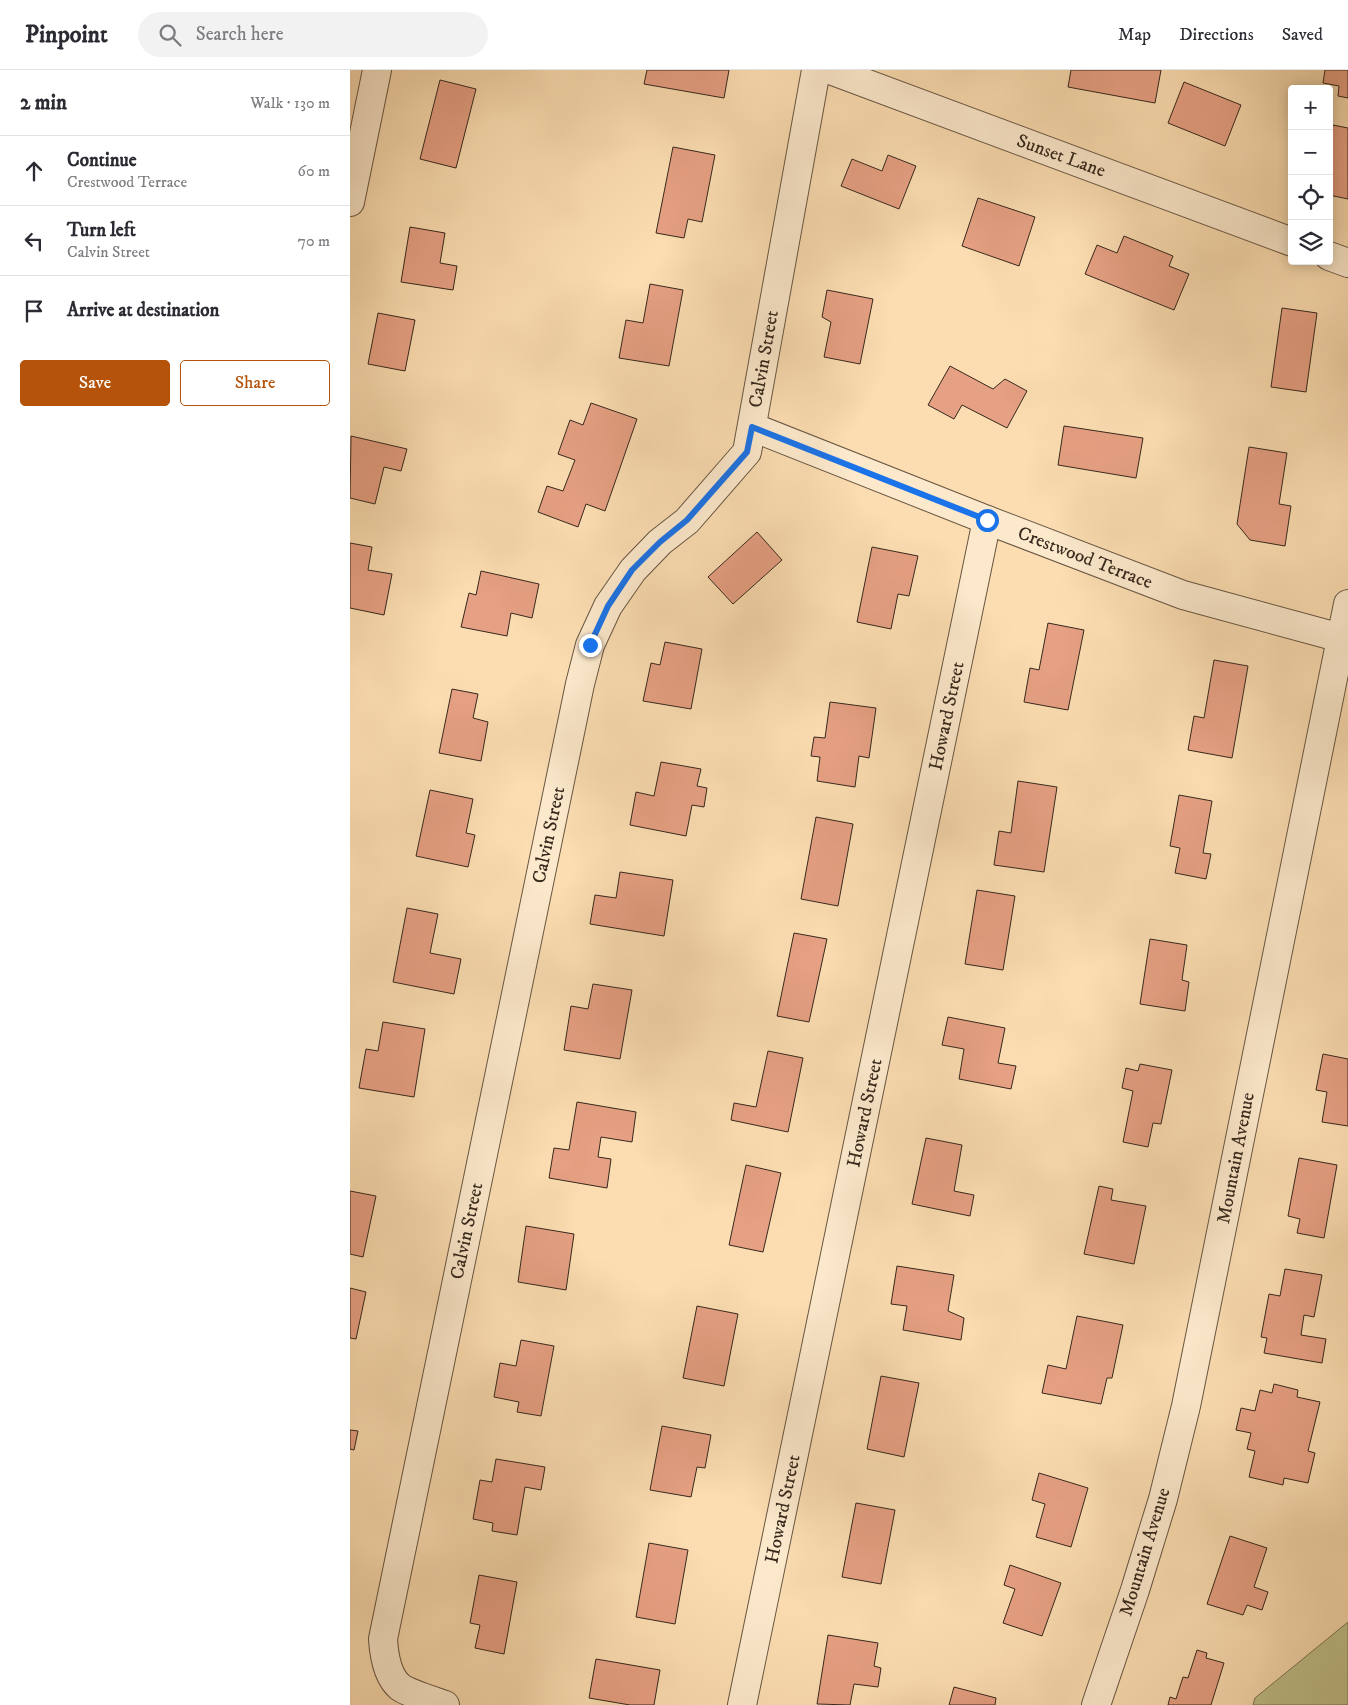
<!DOCTYPE html>
<html lang="en">
<head>
<meta charset="utf-8">
<style>
	body { margin:0; font-family:"IM FELL DW Pica",serif; background:#f2f2f3; color:#2b2b33 }
	.controls { position:absolute; right:15px; top:15px; display:grid; overflow:hidden; border-radius:5px; box-shadow:0 2px 12px #0003 }
	.controls button { width:45px; height:45px; display:grid; place-items:center; padding:0; border:0; border-bottom:1px solid #e1e1e2; background:#fff; color:#2b2b33; font:25px sans-serif }
	.stop { position:absolute; width:15px; height:15px; margin:-11px; border:4px solid #1a73e8; border-radius:50%; background:#fff }
	.stop.end { background:#1a73e8; border-color:#fff; box-shadow:0 1px 5px #0008 }
	.list { margin:0; padding:0; list-style:none }
	h2 { display:flex; justify-content:space-between; align-items:center; height:65px; margin:0; padding:0 20px; font-size:21px }
	h2 small { font-size:16px; font-weight:400; color:#7c7c81 }
	.list li { display:grid; grid-template-columns:32px 1fr auto; gap:15px; align-items:center; box-sizing:border-box; height:70px; padding:0 20px; border-top:1px solid #e1e1e2 }
	.list b { display:block; font-size:19px; white-space:nowrap }
	.list p { margin:0; font-size:16px; white-space:nowrap; color:#7c7c81 }
	.list em { font-size:16px; font-style:normal; color:#7c7c81 }
	.actions { display:flex; gap:10px; padding:15px 20px }
	.actions a { flex:1; padding:11px 0; border:1px solid #b45309; border-radius:5px; text-align:center; font-size:18px; color:#b45309 }
	.actions .main { background:#b45309; color:#fff }
	.icon { flex:none; width:28px; height:28px; fill:none; stroke:currentColor; stroke-width:2; stroke-linecap:round; stroke-linejoin:round }
	.map { position:relative; flex:none; width:998px; height:1635px; overflow:hidden }
	header { display:flex; align-items:center; gap:30px; box-sizing:border-box; height:70px; padding:0 25px; background:#fff; border-bottom:1px solid #e1e1e2 }
	header strong { font-size:24px }
	nav { display:flex; gap:28px; margin-inline-start:auto; font-size:18px }
	.search { width:350px; height:45px; background:#f2f2f3; display:flex; align-items:center; gap:12px; box-sizing:border-box; padding:0 18px; border-radius:28px; color:#7c7c81; font-size:19px }
	main { display:flex }
	aside { flex:1; background:#fff }
	.map>svg:first-child { display:block }
</style>
</head>
<body>
<header>
<strong>Pinpoint</strong>
<div class="search"><svg class="icon" aria-label="search" viewBox="0 0 24 24"><circle cx="10" cy="10" r="6"/><path d="M15 15l6 6"/></svg>Search here</div>
<nav><a>Map</a><a>Directions</a><a>Saved</a></nav>
</header>
<main>
<aside>
<h2>2 min<small>Walk · 130 m</small></h2>
<ul class="list">
<li><svg class="icon" aria-label="ahead" viewBox="0 0 24 24"><path d="M12 20V5M6 11l6-6 6 6"/></svg><div><b>Continue</b><p>Crestwood Terrace</p></div><em>60 m</em></li>
<li><svg class="icon" aria-label="left" viewBox="0 0 24 24"><path d="M17 20v-9H6M10 6l-5 5 5 5"/></svg><div><b>Turn left</b><p>Calvin Street</p></div><em>70 m</em></li>
<li><svg class="icon" aria-label="arrive" viewBox="0 0 24 24"><path d="M6 21V4h12l-3 4 3 4H6"/></svg><div><b>Arrive at destination</b></div></li>
</ul>
<div class="actions"><a class="main">Save</a><a>Share</a></div>
</aside>
<div class="map">
<svg width="998" height="1635" viewBox="0 0 998 1635">
	<rect width="100%" height="100%" fill="#fbddb1"/>
	<filter id="stains"><feTurbulence type="fractalNoise" baseFrequency=".004" numOctaves="4"/><feColorMatrix values="0 0 0 0 .2 0 0 0 0 .09 0 0 0 0 .02 0 0 0 .5 -.17"/></filter>
	<radialGradient id="worn" r=".72"><stop offset=".6" stop-color="#630" stop-opacity="0"/><stop offset="1" stop-color="#630" stop-opacity=".3"/></radialGradient>
	<path fill="#c0c08a" stroke="#7b7454" d="M998,1552V1635H903L905,1628Z"/>
	<g fill="#e6a083" stroke="#36281d">
		<path d="M297,0H379L374,28L294,14Z"/>
		<path d="M721,0H811L805,33L718,17Z"/>
		<path d="M975,0H998V28L988,26L989,16L973,13Z"/>
		<path d="M90,10L126,19L106,98L70,89Z"/>
		<path d="M834,12L891,35L875,76L818,53Z"/>
		<path d="M983,55L998,58V129L979,125V74Z"/>
		<path d="M323,77L365,85L352,152L338,149L334,168L306,163Z"/>
		<path d="M538,85L566,96L549,139L491,116L502,89L532,101Z"/>
		<path d="M628,128L685,147L669,196L612,176Z"/>
		<path d="M60,157L95,163L90,193L107,196L103,220L51,212Z"/>
		<path d="M774,166L823,186L819,196L839,204L824,240L735,204L747,175L767,183Z"/>
		<path d="M300,214L333,220L319,296L269,288L276,250L293,253Z"/>
		<path d="M477,220L523,229L510,294L474,287L481,252L472,247Z"/>
		<path d="M932,238L967,243L956,322L921,317Z"/>
		<path d="M28,243L65,250L55,301L18,294Z"/>
		<path d="M600,296L643,319L655,309L677,321L657,358L612,335L604,349L578,335Z"/>
		<path d="M241,333L287,349L255,441L236,434L228,457L188,442L197,416L213,421L225,390L208,384L220,350L233,355Z"/>
		<path d="M714,356L793,368L786,408L708,395Z"/>
		<path d="M1,366L57,379L51,401L34,397L25,434L0,428Z"/>
		<path d="M899,377L937,383L929,434L941,436L935,476L900,470L887,454Z"/>
		<path d="M407,462L432,490L383,534L358,507Z"/>
		<path d="M0,473L22,477L18,500L42,504L34,545L0,538Z"/>
		<path d="M522,477L568,486L559,526L548,524L541,559L507,552Z"/>
		<path d="M131,501L189,514L182,548L161,543L157,566L111,557L119,523L126,525Z"/>
		<path d="M698,553L734,560L718,640L674,632L680,598L689,600Z"/>
		<path d="M315,572L352,579L341,639L293,631L301,593L310,595Z"/>
		<path d="M864,590L898,596L882,688L838,680L844,646L854,648Z"/>
		<path d="M102,619L128,624L123,648L138,652L131,691L89,683Z"/>
		<path d="M480,632L526,638L519,688L509,686L505,717L467,711L470,687L461,686L464,667L475,668Z"/>
		<path d="M311,692L351,699L347,716L357,718L354,737L342,735L336,766L280,755L286,722L304,726Z"/>
		<path d="M668,711L707,717L694,802L644,795L649,761L661,763Z"/>
		<path d="M80,720L123,729L116,763L125,765L118,797L66,786Z"/>
		<path d="M829,725L862,731L853,783L861,784L856,809L825,803L830,778L820,776Z"/>
		<path d="M466,747L503,754L488,836L451,829Z"/>
		<path d="M270,802L323,810L314,866L240,854L245,825L266,828Z"/>
		<path d="M627,820L665,826L653,900L615,894Z"/>
		<path d="M57,838L88,844L80,883L111,889L104,924L43,912Z"/>
		<path d="M444,863L477,869L459,952L427,946Z"/>
		<path d="M800,869L837,875L832,910L839,912L835,941L790,934Z"/>
		<path d="M243,914L282,920L270,989L214,980L221,936L238,939Z"/>
		<path d="M598,947L655,958L648,993L666,996L661,1019L609,1009L614,979L592,975Z"/>
		<path d="M33,952L75,959L64,1027L9,1018L16,979L28,981Z"/>
		<path d="M418,981L453,988L438,1062L381,1050L384,1033L406,1037Z"/>
		<path d="M973,984L998,989V1056L972,1052L977,1022L966,1020Z"/>
		<path d="M790,994L822,1000L811,1054L803,1053L798,1077L773,1072L783,1021L772,1018L776,998L788,1001Z"/>
		<path d="M227,1032L286,1042L282,1072L251,1067L248,1087L261,1089L257,1118L199,1108L204,1078L219,1080Z"/>
		<path d="M576,1068L612,1075L604,1121L624,1125L620,1146L562,1134Z"/>
		<path d="M949,1088L987,1095L974,1168L947,1163L950,1149L938,1146Z"/>
		<path d="M396,1095L431,1103L413,1182L379,1175Z"/>
		<path d="M749,1116L763,1119L761,1130L796,1136L784,1194L734,1184Z"/>
		<path d="M0,1121L26,1126L13,1187L0,1184Z"/>
		<path d="M176,1156L224,1164L216,1220L168,1212Z"/>
		<path d="M547,1196L604,1205L598,1241L614,1248L611,1270L553,1260L557,1236L541,1234Z"/>
		<path d="M935,1199L972,1205L964,1247L954,1245L951,1265L976,1269L972,1293L914,1283L917,1268L911,1267L919,1224L930,1226Z"/>
		<path d="M0,1218L16,1222L6,1269L0,1268Z"/>
		<path d="M347,1236L388,1244L374,1316L333,1308Z"/>
		<path d="M727,1246L773,1255L762,1308H757L751,1334L692,1323L698,1295L716,1299Z"/>
		<path d="M171,1270L204,1276L191,1346L167,1342L169,1332L144,1327L150,1293L166,1296Z"/>
		<path d="M531,1306L569,1313L554,1387L517,1379Z"/>
		<path d="M924,1314L948,1320L947,1327L970,1332L958,1381L965,1383L958,1413L934,1408L933,1415L899,1407L905,1381L897,1379L901,1363L886,1360L891,1338L905,1341L910,1320L922,1323Z"/>
		<path d="M312,1356L361,1365L355,1398L347,1397L341,1427L300,1420Z"/>
		<path d="M0,1360L8,1361L4,1380L0,1379Z"/>
		<path d="M146,1389L195,1397L191,1420L175,1417L167,1465L142,1461L143,1453L123,1449L130,1410L142,1412Z"/>
		<path d="M689,1403L738,1418L721,1477L686,1467L695,1434L682,1430Z"/>
		<path d="M506,1433L545,1440L531,1514L492,1507Z"/>
		<path d="M880,1466L917,1478L904,1517L918,1522L912,1540L897,1535L893,1545L857,1534Z"/>
		<path d="M299,1473L338,1480L325,1554L286,1547Z"/>
		<path d="M660,1495L711,1513L692,1566L653,1553L665,1519L654,1515Z"/>
		<path d="M129,1505L167,1512L154,1584L125,1578L130,1555L120,1553Z"/>
		<path d="M478,1565L528,1573L524,1596L531,1598L528,1617L504,1614L500,1635L467,1634Z"/>
		<path d="M847,1580L857,1583L856,1588L874,1593L861,1635H818L820,1627L826,1629L833,1607L838,1608Z"/>
		<path d="M246,1589L310,1600L304,1635H280L239,1628Z"/>
		<path d="M604,1617L646,1628L645,1635H599Z"/>
	</g>
	<g fill="none" stroke-linecap="round" stroke-linejoin="round">
		<g stroke="#675542" stroke-width="30">
			<g id="minor">
				<path d="M480,0L942,172"/>
				<path d="M0,132L27,0"/>
				<path d="M979,186L998,193"/>
				<path d="M402,357L637,450L833,525L991,568"/>
				<path d="M95,1635C84,1631 58,1623 50,1617C37,1606 34,1585 33,1569L230,614L240,575L258,536L283,500L310,472L337,451L397,382L466,0"/>
				<path d="M392,1635L637,450"/>
				<path d="M746,1635L785,1520L813,1429L836,1336L998,534"/>
			</g>
		</g>
		<use href="#minor" stroke="#fce9cc" stroke-width="28"/>
	</g>
	<g fill="none" stroke-linecap="round" stroke-linejoin="round">
		<path stroke="#1a73e8" stroke-width="6" d="M240,575L258,536L282,500L310,472L337,450L397,382L402,357L637,450"/>
	</g>
	<g text-anchor="middle" dominant-baseline="central" stroke-width="4" stroke-linejoin="round" paint-order="stroke">
		<g font-size="19" fill="#36281d" stroke="#fce9cc">
			<text transform="translate(711 86) rotate(20)">Sunset Lane</text>
			<text transform="translate(414 289) rotate(-80)">Calvin Street</text>
			<text transform="translate(735 488) rotate(21)">Crestwood Terrace</text>
			<text transform="translate(597 646) rotate(-78)">Howard Street</text>
			<text transform="translate(199 765) rotate(-78)">Calvin Street</text>
			<text transform="translate(515 1043) rotate(-78)">Howard Street</text>
			<text transform="translate(886 1088) rotate(-79)">Mountain Avenue</text>
			<text transform="translate(117 1161) rotate(-78)">Calvin Street</text>
			<text transform="translate(433 1439) rotate(-78)">Howard Street</text>
			<text transform="translate(795 1482) rotate(-73)">Mountain Avenue</text>
		</g>
	</g>
	<rect width="100%" height="100%" filter="url(#stains)"/>
	<rect width="100%" height="100%" fill="url(#worn)"/>
</svg>
<div class="controls">
<button>+</button>
<button>−</button>
<button><svg class="icon" aria-label="locate" viewBox="0 0 24 24"><circle cx="12" cy="12" r="6"/><path d="M12 2v4M12 18v4M2 12h4M18 12h4"/></svg></button>
<button><svg class="icon" aria-label="layers" viewBox="0 0 24 24"><path d="M12 4l9 5-9 5-9-5zM3 14l9 5 9-5"/></svg></button>
</div>
<div class="stop" style="left:637px;top:450px"></div>
<div class="stop end" style="left:240px;top:575px"></div>
</div>
</main>
</body>
</html>
